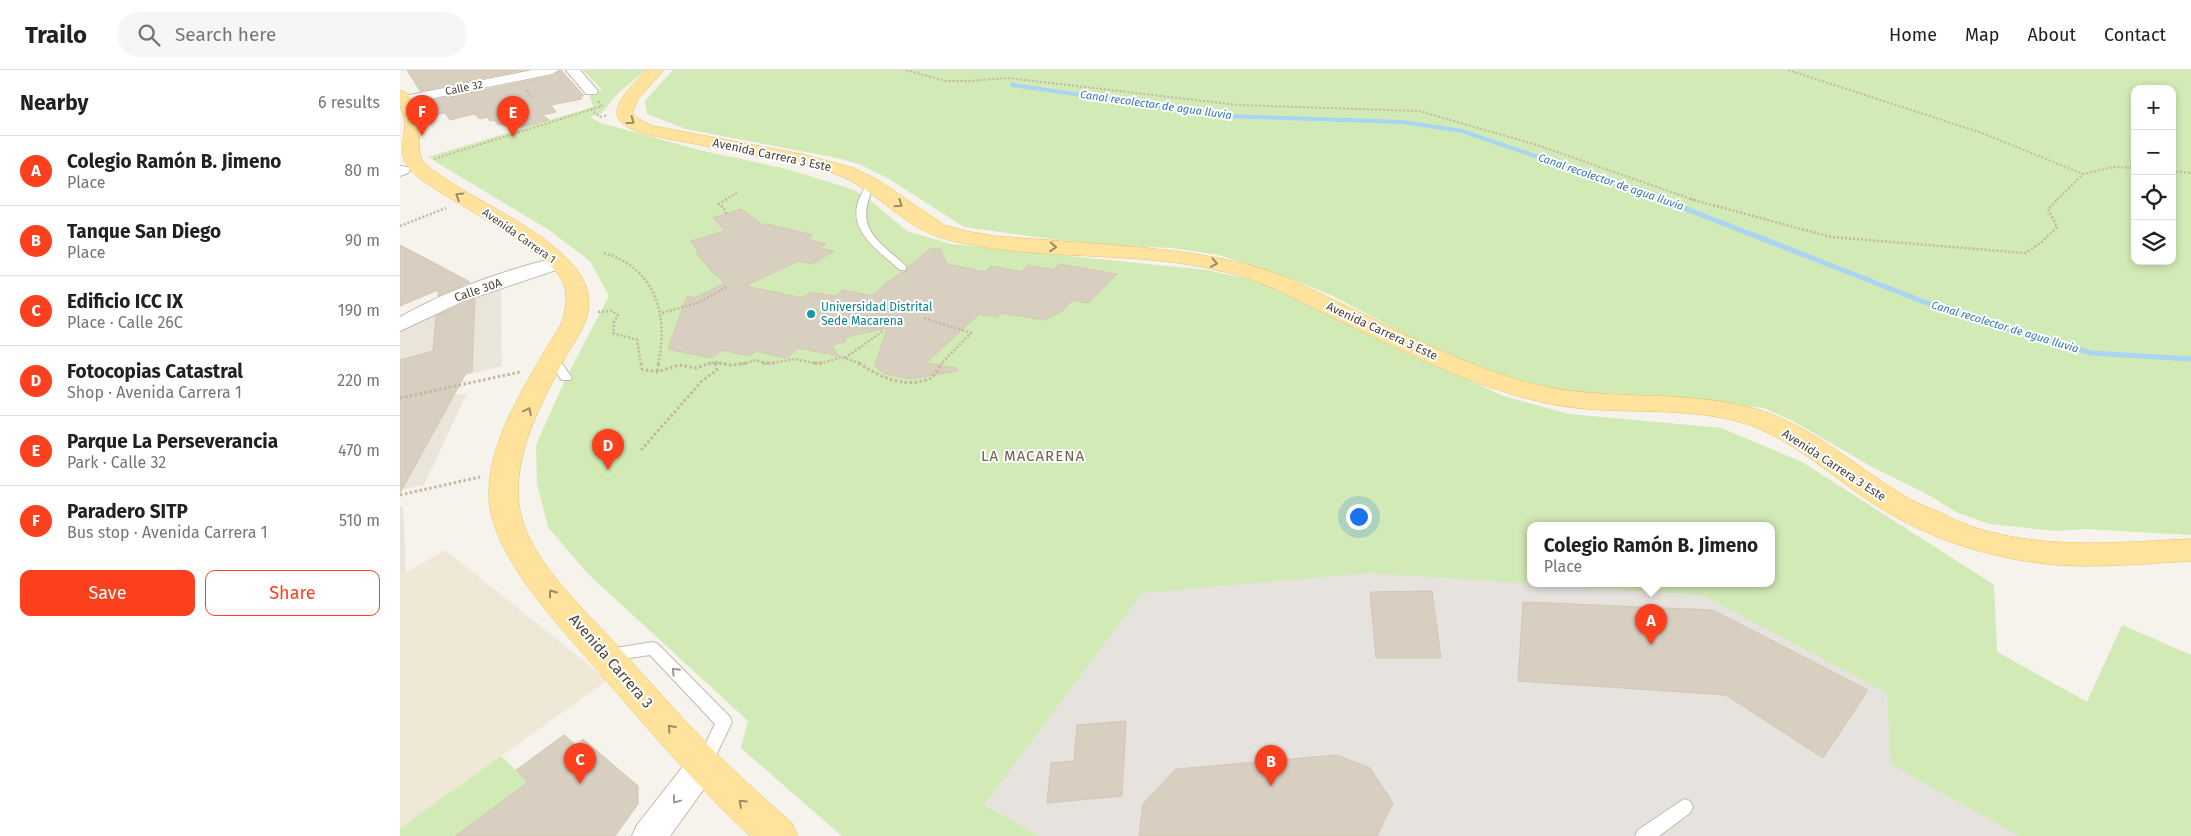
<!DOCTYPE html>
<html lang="en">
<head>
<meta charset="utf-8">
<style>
	body { margin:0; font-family:"Fira Sans",sans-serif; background:#f6f6f6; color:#202124 }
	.controls { position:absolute; right:15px; top:15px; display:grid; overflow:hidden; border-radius:10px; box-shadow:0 2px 8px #0003 }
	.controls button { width:45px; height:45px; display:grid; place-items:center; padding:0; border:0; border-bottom:1px solid #e0e0e0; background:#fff; color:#202124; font:25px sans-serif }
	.you { position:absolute; left:958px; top:446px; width:18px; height:18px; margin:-12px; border:4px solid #fff; border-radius:50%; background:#1a73e8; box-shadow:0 0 0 8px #1a73e833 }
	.badge { display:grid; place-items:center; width:32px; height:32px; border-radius:50%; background:#fc3f1d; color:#fff; font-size:16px; font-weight:700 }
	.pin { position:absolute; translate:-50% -41px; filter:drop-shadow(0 1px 2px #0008) }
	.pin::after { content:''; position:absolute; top:26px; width:18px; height:15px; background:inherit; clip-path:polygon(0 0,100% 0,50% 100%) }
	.popup { position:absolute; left:1127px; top:452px; width:248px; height:65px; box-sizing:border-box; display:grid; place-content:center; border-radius:10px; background:#fff; filter:drop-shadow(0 1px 4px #0005); font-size:16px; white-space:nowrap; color:#757577 }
	.popup b { font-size:19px; color:#202124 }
	.popup::after { content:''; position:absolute; left:50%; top:100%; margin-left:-10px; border:10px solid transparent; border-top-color:#fff }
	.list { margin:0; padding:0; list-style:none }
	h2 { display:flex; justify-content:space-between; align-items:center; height:65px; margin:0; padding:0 20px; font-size:21px }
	h2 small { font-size:16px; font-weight:400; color:#757577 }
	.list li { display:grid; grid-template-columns:32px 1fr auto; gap:15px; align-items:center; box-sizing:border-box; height:70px; padding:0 20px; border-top:1px solid #e0e0e0 }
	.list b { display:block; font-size:19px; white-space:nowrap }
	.list p { margin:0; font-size:16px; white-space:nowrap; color:#757577 }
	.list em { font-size:16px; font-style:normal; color:#757577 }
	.actions { display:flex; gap:10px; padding:15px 20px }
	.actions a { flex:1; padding:11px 0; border:1px solid #fc3f1d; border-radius:10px; text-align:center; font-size:18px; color:#fc3f1d }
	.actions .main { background:#fc3f1d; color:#fff }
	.icon { flex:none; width:28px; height:28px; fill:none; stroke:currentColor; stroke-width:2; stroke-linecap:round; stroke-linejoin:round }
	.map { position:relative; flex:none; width:1791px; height:766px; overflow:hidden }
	header { display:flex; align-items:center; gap:30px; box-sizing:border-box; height:70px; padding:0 25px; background:#fff; border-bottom:1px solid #e0e0e0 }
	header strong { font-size:24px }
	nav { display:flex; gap:28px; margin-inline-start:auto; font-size:18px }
	.search { width:350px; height:45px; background:#f6f6f6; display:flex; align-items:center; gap:12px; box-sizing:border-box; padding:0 18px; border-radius:28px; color:#757577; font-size:19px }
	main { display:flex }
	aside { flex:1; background:#fff }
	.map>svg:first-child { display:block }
</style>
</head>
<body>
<header>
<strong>Trailo</strong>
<div class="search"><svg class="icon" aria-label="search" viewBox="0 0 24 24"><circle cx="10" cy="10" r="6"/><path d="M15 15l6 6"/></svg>Search here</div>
<nav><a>Home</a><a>Map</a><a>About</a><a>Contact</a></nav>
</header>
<main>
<aside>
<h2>Nearby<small>6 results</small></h2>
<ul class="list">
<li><span class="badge">A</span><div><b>Colegio Ramón B. Jimeno</b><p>Place</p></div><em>80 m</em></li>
<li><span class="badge">B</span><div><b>Tanque San Diego</b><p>Place</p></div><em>90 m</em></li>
<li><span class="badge">C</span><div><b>Edificio ICC IX</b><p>Place · Calle 26C</p></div><em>190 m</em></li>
<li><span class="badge">D</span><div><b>Fotocopias Catastral</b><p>Shop · Avenida Carrera 1</p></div><em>220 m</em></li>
<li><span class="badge">E</span><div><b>Parque La Perseverancia</b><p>Park · Calle 32</p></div><em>470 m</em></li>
<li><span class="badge">F</span><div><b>Paradero SITP</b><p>Bus stop · Avenida Carrera 1</p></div><em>510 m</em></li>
</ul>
<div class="actions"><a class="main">Save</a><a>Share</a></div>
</aside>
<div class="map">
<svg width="1791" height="766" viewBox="0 0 1791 766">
	<rect width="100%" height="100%" fill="#f6f3ec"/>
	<g fill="#eae5da">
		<path d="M101,215L102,296L0,322V261L13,251Z"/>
		<path d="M67,323L24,415L0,420V335Z"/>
		<path d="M3,436L6,502L0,506V437Z"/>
	</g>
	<path fill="#e6e2dd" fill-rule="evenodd" d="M807,200L859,212L1103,326L1168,344L1321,358L1402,392L1594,515L1597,582L1687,632L1722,555L1791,585V766H442L341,678L348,651L225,536ZM1131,456H1371V514H1131Z"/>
	<path fill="#efe8d6" d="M45,480L208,610L0,758V506Z"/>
	<g fill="#d2eab5" fill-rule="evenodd">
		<path d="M183,0H246L218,23L202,43L190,47L201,53L303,81L387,99L445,117L456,121L470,130L507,161L551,174L807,200L859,212L1103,326L1168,344L1321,358L1402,392L1594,515L1597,582L1687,632L1722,555L1791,585V766H1619L1491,694L1487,623L1302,525L969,503L742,523L584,735L639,766H442L341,678L348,651L187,503L148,457L137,414L136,375L166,308L209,226L190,191L149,160L28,87L193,37L189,23L202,20ZM1131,456H1371V514H1131Z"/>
		<path d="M273,0H1791V465L1684,459L1656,461L1590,454L1558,443L1523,422L1474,398L1393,351L1364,338L1264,327L1196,326L1142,318L1043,284L933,226L892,209L819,185L772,178L722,176L651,169L564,157L489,109L461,95L442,89L286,59L247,44L245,31ZM1735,19H1772V191H1735Z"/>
		<path d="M101,686L128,712L55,766H0V758Z"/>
	</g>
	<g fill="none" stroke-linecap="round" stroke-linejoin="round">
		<path stroke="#a9d4f2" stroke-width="4" d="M612,15L826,46L1003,52L1062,61L1264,130"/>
		<path stroke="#a9d4f2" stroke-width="5" d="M1261,129L1550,242L1691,283L1791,289"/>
	</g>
	<g fill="#d8cfc1" stroke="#d3c7b4">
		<path d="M7,0H123L20,21Z"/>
		<path d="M161,0L184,26H180L182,29L151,35L156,42L143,45L149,50L120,58L113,52L98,55L94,50L90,51L87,47L80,49L74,44L50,50L45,43L31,46L24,32L152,6Z"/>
		<path d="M341,139L363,155L366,154L413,165L407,169L426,174L420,178L434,181L413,194L398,191L345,216L402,228L411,222L436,226L443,220L472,226L489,211L499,204L507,201L508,197L530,179H540L547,194L585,202L591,196L622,202L628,195L654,200L659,194L717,204L688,233L672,230L663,241L644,250L601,243L597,247L579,244L526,293L557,298V301L511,309L485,304L475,296L487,258L446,267L445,272L431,275L439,286L398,278L386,288L356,281L349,286L322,280L311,288L268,279L287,226L294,228L325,213L311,201L296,182H299L291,171L325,161L313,148Z"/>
		<path d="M0,175L40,196L70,212L38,226V220L0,236Z"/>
		<path d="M75,229L72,302L66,303L0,423V290L33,281L36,246Z"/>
		<path d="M1032,521L1041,588H976L970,522Z"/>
		<path d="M1123,532L1313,540L1468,620L1423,688L1326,625L1118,611Z"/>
		<path d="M726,651L722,726L647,733L651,693L674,691L677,655Z"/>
		<path d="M164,665L176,675L183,669L238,716V734L215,766H55L128,712L116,700Z"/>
		<path d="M937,685L970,698L993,733L977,766H739L743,734L776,699Z"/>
	</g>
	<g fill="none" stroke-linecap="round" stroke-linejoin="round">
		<g stroke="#c2bbae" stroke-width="2">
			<g id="service">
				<path d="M471,111L475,114C453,158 475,168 506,196V200H500C479,181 445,159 460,127C463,121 465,114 471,111Z"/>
				<path d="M153,285L157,286L172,308L170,310H162L160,308L147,288Z"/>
				<path d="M253,572L258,574L330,647L332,652L310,698L304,701L298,698L296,693L315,654L250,585L209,591L204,589L201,585L204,581L209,579Z"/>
				<path d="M1284,729L1290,731L1293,737L1290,743L1259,766H1235L1238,760Z"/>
			</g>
		</g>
		<g stroke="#c2bbae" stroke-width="2">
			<g id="minor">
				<path d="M132,0H159L152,4L5,34L0,33V27Z"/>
				<path d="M166,0H180L198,21L196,24H186Z"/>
				<path d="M0,96L8,97L10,100L8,103L0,106Z"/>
				<path d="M158,187L165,189L167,193L165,197L64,231L0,261V247C47,220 106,200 158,187Z"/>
				<path d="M303,681L314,685L319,695L314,705L270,766H232L237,755L292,685Z"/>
			</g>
		</g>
		<g stroke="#e6c16a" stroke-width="1">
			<g id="primary">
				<path d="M247,0H264L238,29L232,44L242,51L253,56L401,84L454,98L478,110L544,155L566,161L594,166C634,169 674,172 714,175C769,180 823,185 875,203C897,211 918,223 938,232C1001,262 1063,295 1130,313C1208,334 1291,316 1368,343C1417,361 1458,398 1503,425C1513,432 1525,436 1537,441C1554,449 1571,458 1590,462C1656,479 1724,472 1791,469V491C1756,493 1720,496 1685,496C1617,496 1539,475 1482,439C1436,411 1395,369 1343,353C1293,338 1240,343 1188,339C1161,337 1134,331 1108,323C1045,304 987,273 928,245C901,232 875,217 846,208C755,178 655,193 562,173C552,171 540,168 531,164C498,150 474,120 441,106C416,96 388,92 362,87C324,80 287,72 249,65C194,51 221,27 247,0Z"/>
				<path d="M0,20C6,22 7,23 11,28C30,50 14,65 21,87C23,94 31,99 37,103C80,134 135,154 171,193C186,208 193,229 186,250C181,263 172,275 165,288C139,337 103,401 125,458C141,499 182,538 212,570C246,607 279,646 315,682C340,707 366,730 392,753L398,766H350C298,717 252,664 206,610C168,565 90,488 89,426C88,377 118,327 142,286C148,274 158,262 163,249C166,239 168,223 163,212C149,181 65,139 34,118C23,111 10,103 4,90C0,78 5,65 5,52C4,46 1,41 0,34C0,30 0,25 0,20Z"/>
			</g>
		</g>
		<g stroke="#c4b79f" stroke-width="2" stroke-dasharray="2 2" stroke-linecap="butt">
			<path d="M506,0L545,11H569L608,8L838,35L1019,41L1137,75L1294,130"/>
			<path d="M1388,0L1579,62L1683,104"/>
			<path d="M127,20L132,28"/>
			<path d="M191,39L200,47L208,45"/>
			<path d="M34,89L202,36L198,31"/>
			<path d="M1772,101L1791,103"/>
			<path d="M325,130L338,122"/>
			<path d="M1657,130L1683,104L1713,97L1735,98"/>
		</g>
		<g stroke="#c4b79f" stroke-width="2.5" stroke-dasharray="2 2" stroke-linecap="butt">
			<path d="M1290,129L1431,167L1625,183L1642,172L1657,157L1648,139L1658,129"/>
			<path d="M326,144L324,138L319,134L327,129"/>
			<path d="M0,156L46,138"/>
			<path d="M204,183C256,198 269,246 258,294"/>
			<path d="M198,242L211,241L218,245L214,252L213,263L237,270L241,294"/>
			<path d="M262,243L297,233L329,216"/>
			<path d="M524,248L571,263L541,294"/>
			<path d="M445,288L483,261"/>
			<path d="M315,292L316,294"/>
			<path d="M308,294L315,292L324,294"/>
			<path d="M342,294L356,290L367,294L395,289L419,294L442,287L461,294"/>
		</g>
		<g stroke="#c4b79f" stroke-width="3" stroke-dasharray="2.5 2.5" stroke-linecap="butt">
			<path d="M241,293L242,299L257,302L279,295L296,298L311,293"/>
			<path d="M319,293L331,295L348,293"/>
			<path d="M362,293H377"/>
			<path d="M414,293H423"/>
			<path d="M459,293C481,308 505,319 532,308L542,293"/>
			<path d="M257,301L259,293"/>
			<path d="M0,328L120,302"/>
			<path d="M241,380L302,311L317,300L315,293"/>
			<path d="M0,425L80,407"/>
		</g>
		<use href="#service" fill="#fff" fill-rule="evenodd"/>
		<use href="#minor" fill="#fff" fill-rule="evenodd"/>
		<use href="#primary" fill="#ffe39c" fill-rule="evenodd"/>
	</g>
	<defs><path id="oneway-chevron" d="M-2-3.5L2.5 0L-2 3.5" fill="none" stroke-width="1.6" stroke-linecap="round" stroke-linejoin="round" transform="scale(1.25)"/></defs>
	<g stroke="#9c8c66">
		<use href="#oneway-chevron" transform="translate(231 51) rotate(36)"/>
		<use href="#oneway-chevron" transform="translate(59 126) rotate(-148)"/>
		<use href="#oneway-chevron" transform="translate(499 134) rotate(35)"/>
		<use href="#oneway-chevron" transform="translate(653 177) rotate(4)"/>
		<use href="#oneway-chevron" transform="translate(814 193) rotate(11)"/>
		<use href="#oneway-chevron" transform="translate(128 341) rotate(-64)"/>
		<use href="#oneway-chevron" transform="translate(152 523) rotate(-126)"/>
		<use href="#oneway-chevron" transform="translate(271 658) rotate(-132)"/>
		<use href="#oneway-chevron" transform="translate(342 733) rotate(-137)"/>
	</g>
	<g stroke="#9c9892">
		<use href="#oneway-chevron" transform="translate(275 601) rotate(-134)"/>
		<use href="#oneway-chevron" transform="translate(276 730) rotate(127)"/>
	</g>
	<circle fill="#0f9aa8" stroke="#fff" stroke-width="2" cx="411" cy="244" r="5"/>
	<g text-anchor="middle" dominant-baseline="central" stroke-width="4" stroke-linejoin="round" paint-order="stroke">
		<g font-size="11" fill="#4b4439" stroke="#fff">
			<text transform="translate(64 18) rotate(-11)">Calle 32</text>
			<text transform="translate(119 166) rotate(35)">Avenida Carrera 1</text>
		</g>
		<g font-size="11" font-style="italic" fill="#2e7ab2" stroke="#fff">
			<text transform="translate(756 35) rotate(8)">Canal recolector de agua lluvia</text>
			<text transform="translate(1211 112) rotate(19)">Canal recolector de agua lluvia</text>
			<text transform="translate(1605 257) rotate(17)">Canal recolector de agua lluvia</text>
		</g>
		<g font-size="12" fill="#4b4439" stroke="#fff">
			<text transform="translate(372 85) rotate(12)">Avenida Carrera 3 Este</text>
			<text transform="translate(78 220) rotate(-19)">Calle 30A</text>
			<text transform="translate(982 261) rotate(25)">Avenida Carrera 3 Este</text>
			<text transform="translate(1434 395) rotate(33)">Avenida Carrera 3 Este</text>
		</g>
		<g font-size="12" fill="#0d838f" stroke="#fff" text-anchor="start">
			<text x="421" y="237">Universidad Distrital<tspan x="421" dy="14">Sede Macarena</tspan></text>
		</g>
		<g font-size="15" letter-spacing="1" fill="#6e6250" stroke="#fff">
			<text x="633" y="386">LA MACARENA</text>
		</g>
		<g font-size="15" fill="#4b4439" stroke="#fff">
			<text transform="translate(211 591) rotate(49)">Avenida Carrera 3</text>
		</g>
	</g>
</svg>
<div class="controls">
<button>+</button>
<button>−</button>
<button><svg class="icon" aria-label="locate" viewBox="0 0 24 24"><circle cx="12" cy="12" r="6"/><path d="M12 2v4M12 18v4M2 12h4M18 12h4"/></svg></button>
<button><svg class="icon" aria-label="layers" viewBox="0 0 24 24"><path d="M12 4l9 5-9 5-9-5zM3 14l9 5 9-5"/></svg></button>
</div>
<div class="you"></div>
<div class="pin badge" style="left:1251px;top:575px">A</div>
<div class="popup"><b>Colegio Ramón B. Jimeno</b>Place</div>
<div class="pin badge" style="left:871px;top:716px">B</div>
<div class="pin badge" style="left:180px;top:714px">C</div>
<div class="pin badge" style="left:208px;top:400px">D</div>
<div class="pin badge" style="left:113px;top:67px">E</div>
<div class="pin badge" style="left:22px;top:66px">F</div>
</div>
</main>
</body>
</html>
